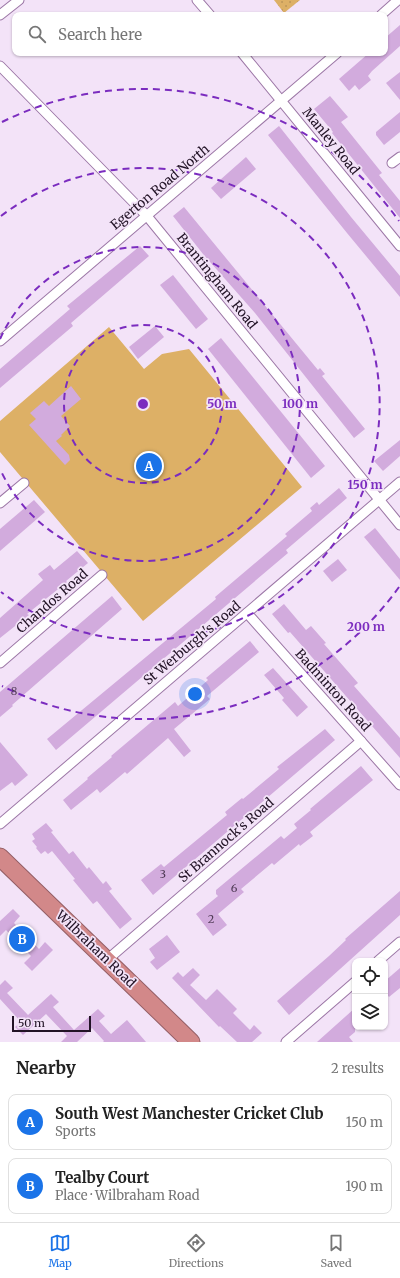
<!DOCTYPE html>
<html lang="en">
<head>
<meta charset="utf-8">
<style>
	body { margin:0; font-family:Merriweather,serif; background:#f2f2f2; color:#222 }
	.controls { position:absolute; right:12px; bottom:12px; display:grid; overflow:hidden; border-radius:8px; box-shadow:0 1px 3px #0004 }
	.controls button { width:36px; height:36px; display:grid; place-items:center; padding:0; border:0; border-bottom:1px solid #e0e0e0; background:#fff; color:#222; font:20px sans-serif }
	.scale { position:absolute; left:12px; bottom:10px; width:79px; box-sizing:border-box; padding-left:4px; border:2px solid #221326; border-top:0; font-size:11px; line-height:14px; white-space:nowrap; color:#221326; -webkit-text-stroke:3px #f3e3f8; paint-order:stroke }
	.you { position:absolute; left:195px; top:694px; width:14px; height:14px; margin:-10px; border:3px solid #fff; border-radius:50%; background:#1a73e8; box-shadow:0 0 0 6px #1a73e833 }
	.badge { display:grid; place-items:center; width:26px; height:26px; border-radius:50%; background:#1a73e8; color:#fff; font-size:13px; font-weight:700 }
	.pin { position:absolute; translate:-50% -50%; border:2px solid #fff; box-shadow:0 1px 4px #0006 }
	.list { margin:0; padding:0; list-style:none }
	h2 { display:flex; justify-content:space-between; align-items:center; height:52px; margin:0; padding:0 16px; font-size:17px }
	h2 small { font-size:13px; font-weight:400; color:#767676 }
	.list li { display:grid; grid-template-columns:26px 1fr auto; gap:12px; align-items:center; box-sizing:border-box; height:56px; margin:0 8px 8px; padding:0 8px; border:1px solid #e0e0e0; border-radius:8px }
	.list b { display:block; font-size:15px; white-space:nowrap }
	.list p { margin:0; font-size:13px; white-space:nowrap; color:#767676 }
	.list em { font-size:13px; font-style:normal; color:#767676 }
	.icon { flex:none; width:22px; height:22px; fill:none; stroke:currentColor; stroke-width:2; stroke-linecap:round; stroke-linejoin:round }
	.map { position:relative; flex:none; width:400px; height:1042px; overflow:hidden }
	.search { position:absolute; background:#fff; box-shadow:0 1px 3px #0004; left:12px; right:12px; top:12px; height:44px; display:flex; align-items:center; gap:10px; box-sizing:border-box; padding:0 14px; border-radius:8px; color:#767676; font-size:15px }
	.sheet { height:180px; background:#fff }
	nav { display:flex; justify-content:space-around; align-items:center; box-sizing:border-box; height:56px; border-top:1px solid #e0e0e0; background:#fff; font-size:11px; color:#767676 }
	nav a { display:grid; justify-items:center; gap:2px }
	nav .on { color:#1a73e8 }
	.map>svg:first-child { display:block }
</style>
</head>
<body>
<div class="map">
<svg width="400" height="1042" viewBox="0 0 400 1042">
	<defs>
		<pattern id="park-dots" width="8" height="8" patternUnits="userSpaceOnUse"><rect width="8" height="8" fill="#ddb066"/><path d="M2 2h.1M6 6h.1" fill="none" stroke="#bd9658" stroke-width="1.8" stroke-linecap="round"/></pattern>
	</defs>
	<rect width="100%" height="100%" fill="#f3e3f8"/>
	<path fill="url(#park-dots)" d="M274,0H300L284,13Z"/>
	<path fill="#ddb066" d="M109,327L144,369L162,354L189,349L302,487L143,621L0,452V421Z"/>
	<g fill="#d2abdd">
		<path d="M400,25V46L372,71L368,76L371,80L359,90L355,85L349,91L339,79L369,53H385V38Z"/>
		<path d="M400,72V100L386,83Z"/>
		<path d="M330,96L348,117L341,122L382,173L379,175L400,201V218L332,133L333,132L314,109Z"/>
		<path d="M400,112V132L384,145L376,135V132Z"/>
		<path d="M279,126L351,217L400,276V297L347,233L268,135Z"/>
		<path d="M246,157L256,169L221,199L211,188Z"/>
		<path d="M184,207L318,370L320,368L325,374L322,376L365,429L354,438L255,313L203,254L173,216Z"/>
		<path d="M140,246L149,256L71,323L73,326L0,388V369L70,309L67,306Z"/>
		<path d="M173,275L208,319L196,329L160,285Z"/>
		<path d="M155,326L164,337L138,359L129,347Z"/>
		<path d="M221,338L325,466L311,478L208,349Z"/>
		<path d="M71,386L81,399L61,416L70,426L61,435L62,436L56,441L69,455L70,460L65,465L29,425L36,419L30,413L44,401L49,406Z"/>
		<path d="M400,440V456L383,471L374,461Z"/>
		<path d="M339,488L347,498L286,550L288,553L56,750L47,739L216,599L215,597L287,536L285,534L312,511L310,508L317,502L319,505Z"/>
		<path d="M34,500L45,512L0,551V529Z"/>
		<path d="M375,528L400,559V580L364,537Z"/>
		<path d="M77,551L88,563L66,581L67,582L27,614L29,615L0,638V618L43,580L38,574L50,565L54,570Z"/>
		<path d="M338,559L347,570L332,582L323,571Z"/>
		<path d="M112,596L122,609L12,705L13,706L0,717V692Z"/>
		<path d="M284,604L306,630L311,626L326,643L324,644L358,683L354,686L400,738V758L290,632L288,633L272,614Z"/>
		<path d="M250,641L259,652L207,696L210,699L174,729L191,751L184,757L168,738L127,774L125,772L100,793L97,789L71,810L63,800L88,779L87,778L112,757L111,756L175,702L178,706L208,680L206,678Z"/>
		<path d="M273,668L308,707L297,717L282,700L284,698L264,675Z"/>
		<path d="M325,729L335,740L153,895L141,880L161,864L164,867L227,815L225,812L242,798L243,799L279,769L277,767Z"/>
		<path d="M0,742L28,775L15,786L12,782L0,791Z"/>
		<path d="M361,766L373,780L310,832L313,836L300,846L299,844L274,865L272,863L241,889L244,892L218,914L227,925L213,936L196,914L218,896L216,894V890L281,836L284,839L297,828L294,824L311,810L310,809Z"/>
		<path d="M46,823L53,831L51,832L69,854L73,851L87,869L89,867L103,884L106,881L112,889L109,891L132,919L120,929L97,901L93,904L73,880L75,879L52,851L48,854L45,851L41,854L36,848L37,847L32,841L35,839L32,834Z"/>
		<path d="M400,891V915L289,1015L277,1001L329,956L346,940L345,939Z"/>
		<path d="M13,909L20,916L14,923L39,949L45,942L53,950L32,971L24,963L31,956L6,930L0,936V921Z"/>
		<path d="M167,935L180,952L157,970L150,962L155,958L149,949Z"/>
		<path d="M193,968L200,975L190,985L206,1000L217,989L237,1009L233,1013L250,1030L254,1025L262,1033L252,1042H237L220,1026L219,1027L172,978L178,972L183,977Z"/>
		<path d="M400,968V988L389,997L385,992V981Z"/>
		<path d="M5,980L13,988L7,993L28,1015L51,994L59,1002L53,1007L74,1030L98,1009L105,1016L99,1021L111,1034L127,1020L146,1042H103L104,1041L92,1028L77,1042H61L67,1036L46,1014L23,1035L15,1027L21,1022L0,999V985Z"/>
		<path d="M355,1008V1032L349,1037L353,1042H317Z"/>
	</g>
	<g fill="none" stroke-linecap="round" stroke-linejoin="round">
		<g stroke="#9c77a6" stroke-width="11">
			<g id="street">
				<path d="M197,0L210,15"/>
				<path d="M0,15L19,0"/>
				<path d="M381,15L398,0"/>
				<path d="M242,53L400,246"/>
				<path d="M0,66L147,216L400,525"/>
				<path d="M392,163L400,157"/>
				<path d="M0,341L337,53"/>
				<path d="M0,503L24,483"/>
				<path d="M247,613L400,785"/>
				<path d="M0,663L102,575"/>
				<path d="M0,824L400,482"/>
				<path d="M107,960L361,741"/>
				<path d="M378,961L400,942"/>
				<path d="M286,1042L355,982"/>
			</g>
		</g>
		<g stroke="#945f66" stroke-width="19">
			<path id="highway" d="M0,857L191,1042"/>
		</g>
		<use href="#street" stroke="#fff" stroke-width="9"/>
		<use href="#highway" stroke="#d28889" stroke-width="17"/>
	</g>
	<g fill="none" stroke="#7b2cbf" stroke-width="2" stroke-dasharray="7 5">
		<circle cx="143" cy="404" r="79"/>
		<path d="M0 339A157 157 0 1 1 0 469"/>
		<path d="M1 216A236 236 0 1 1 1 592"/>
		<path d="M399 587A315 315 0 0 1 2 686M2 122A315 315 0 0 1 399 221"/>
	</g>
	<g text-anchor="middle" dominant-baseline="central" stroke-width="3.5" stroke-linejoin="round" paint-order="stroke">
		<g font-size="11" fill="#4e3954">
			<text x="14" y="691">8</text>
			<text x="163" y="874">3</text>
			<text x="234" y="888">6</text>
			<text x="211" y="919">2</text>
		</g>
		<g font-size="13" fill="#221326" stroke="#f3e3f8">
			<text transform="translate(331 141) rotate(51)">Manley Road</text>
			<text transform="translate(160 187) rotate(-40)">Egerton Road North</text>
			<text transform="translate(217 281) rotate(51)">Brantingham Road</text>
			<text transform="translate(52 601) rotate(-41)">Chandos Road</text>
			<text transform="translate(192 643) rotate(-40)">St Werburgh's Road</text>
			<text transform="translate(333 690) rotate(48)">Badminton Road</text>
			<text transform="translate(226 840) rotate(-41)">St Brannock's Road</text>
			<text transform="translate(96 949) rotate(44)">Wilbraham Road</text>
		</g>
	</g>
	<circle cx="143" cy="404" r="6" fill="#7b2cbf" stroke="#f3e3f8" stroke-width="2"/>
	<g font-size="12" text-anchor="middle" font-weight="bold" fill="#7b2cbf" stroke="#f3e3f8" stroke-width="3.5" stroke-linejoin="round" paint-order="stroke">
		<text x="222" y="408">50 m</text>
		<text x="300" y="408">100 m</text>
		<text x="365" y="489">150 m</text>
		<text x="366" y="631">200 m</text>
	</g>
</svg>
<div class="controls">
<button><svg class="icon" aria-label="locate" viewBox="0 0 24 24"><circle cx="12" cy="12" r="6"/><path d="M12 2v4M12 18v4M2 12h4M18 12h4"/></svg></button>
<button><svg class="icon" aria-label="layers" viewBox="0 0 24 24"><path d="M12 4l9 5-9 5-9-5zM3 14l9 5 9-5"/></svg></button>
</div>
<div class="scale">50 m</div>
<div class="you"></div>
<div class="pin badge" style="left:149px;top:466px">A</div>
<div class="pin badge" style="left:22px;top:939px">B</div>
<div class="search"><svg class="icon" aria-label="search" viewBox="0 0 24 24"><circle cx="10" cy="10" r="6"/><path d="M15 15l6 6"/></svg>Search here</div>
</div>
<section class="sheet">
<h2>Nearby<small>2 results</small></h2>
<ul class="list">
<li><span class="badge">A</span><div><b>South West Manchester Cricket Club</b><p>Sports</p></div><em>150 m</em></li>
<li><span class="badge">B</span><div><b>Tealby Court</b><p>Place · Wilbraham Road</p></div><em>190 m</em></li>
</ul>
</section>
<nav>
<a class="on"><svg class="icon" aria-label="map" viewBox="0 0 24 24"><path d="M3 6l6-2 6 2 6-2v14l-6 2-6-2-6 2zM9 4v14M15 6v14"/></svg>Map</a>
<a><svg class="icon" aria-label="directions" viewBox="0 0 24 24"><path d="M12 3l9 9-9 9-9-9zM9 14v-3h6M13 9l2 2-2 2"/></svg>Directions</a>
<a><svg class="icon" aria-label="saved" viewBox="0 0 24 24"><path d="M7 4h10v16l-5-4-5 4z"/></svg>Saved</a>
</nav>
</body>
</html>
